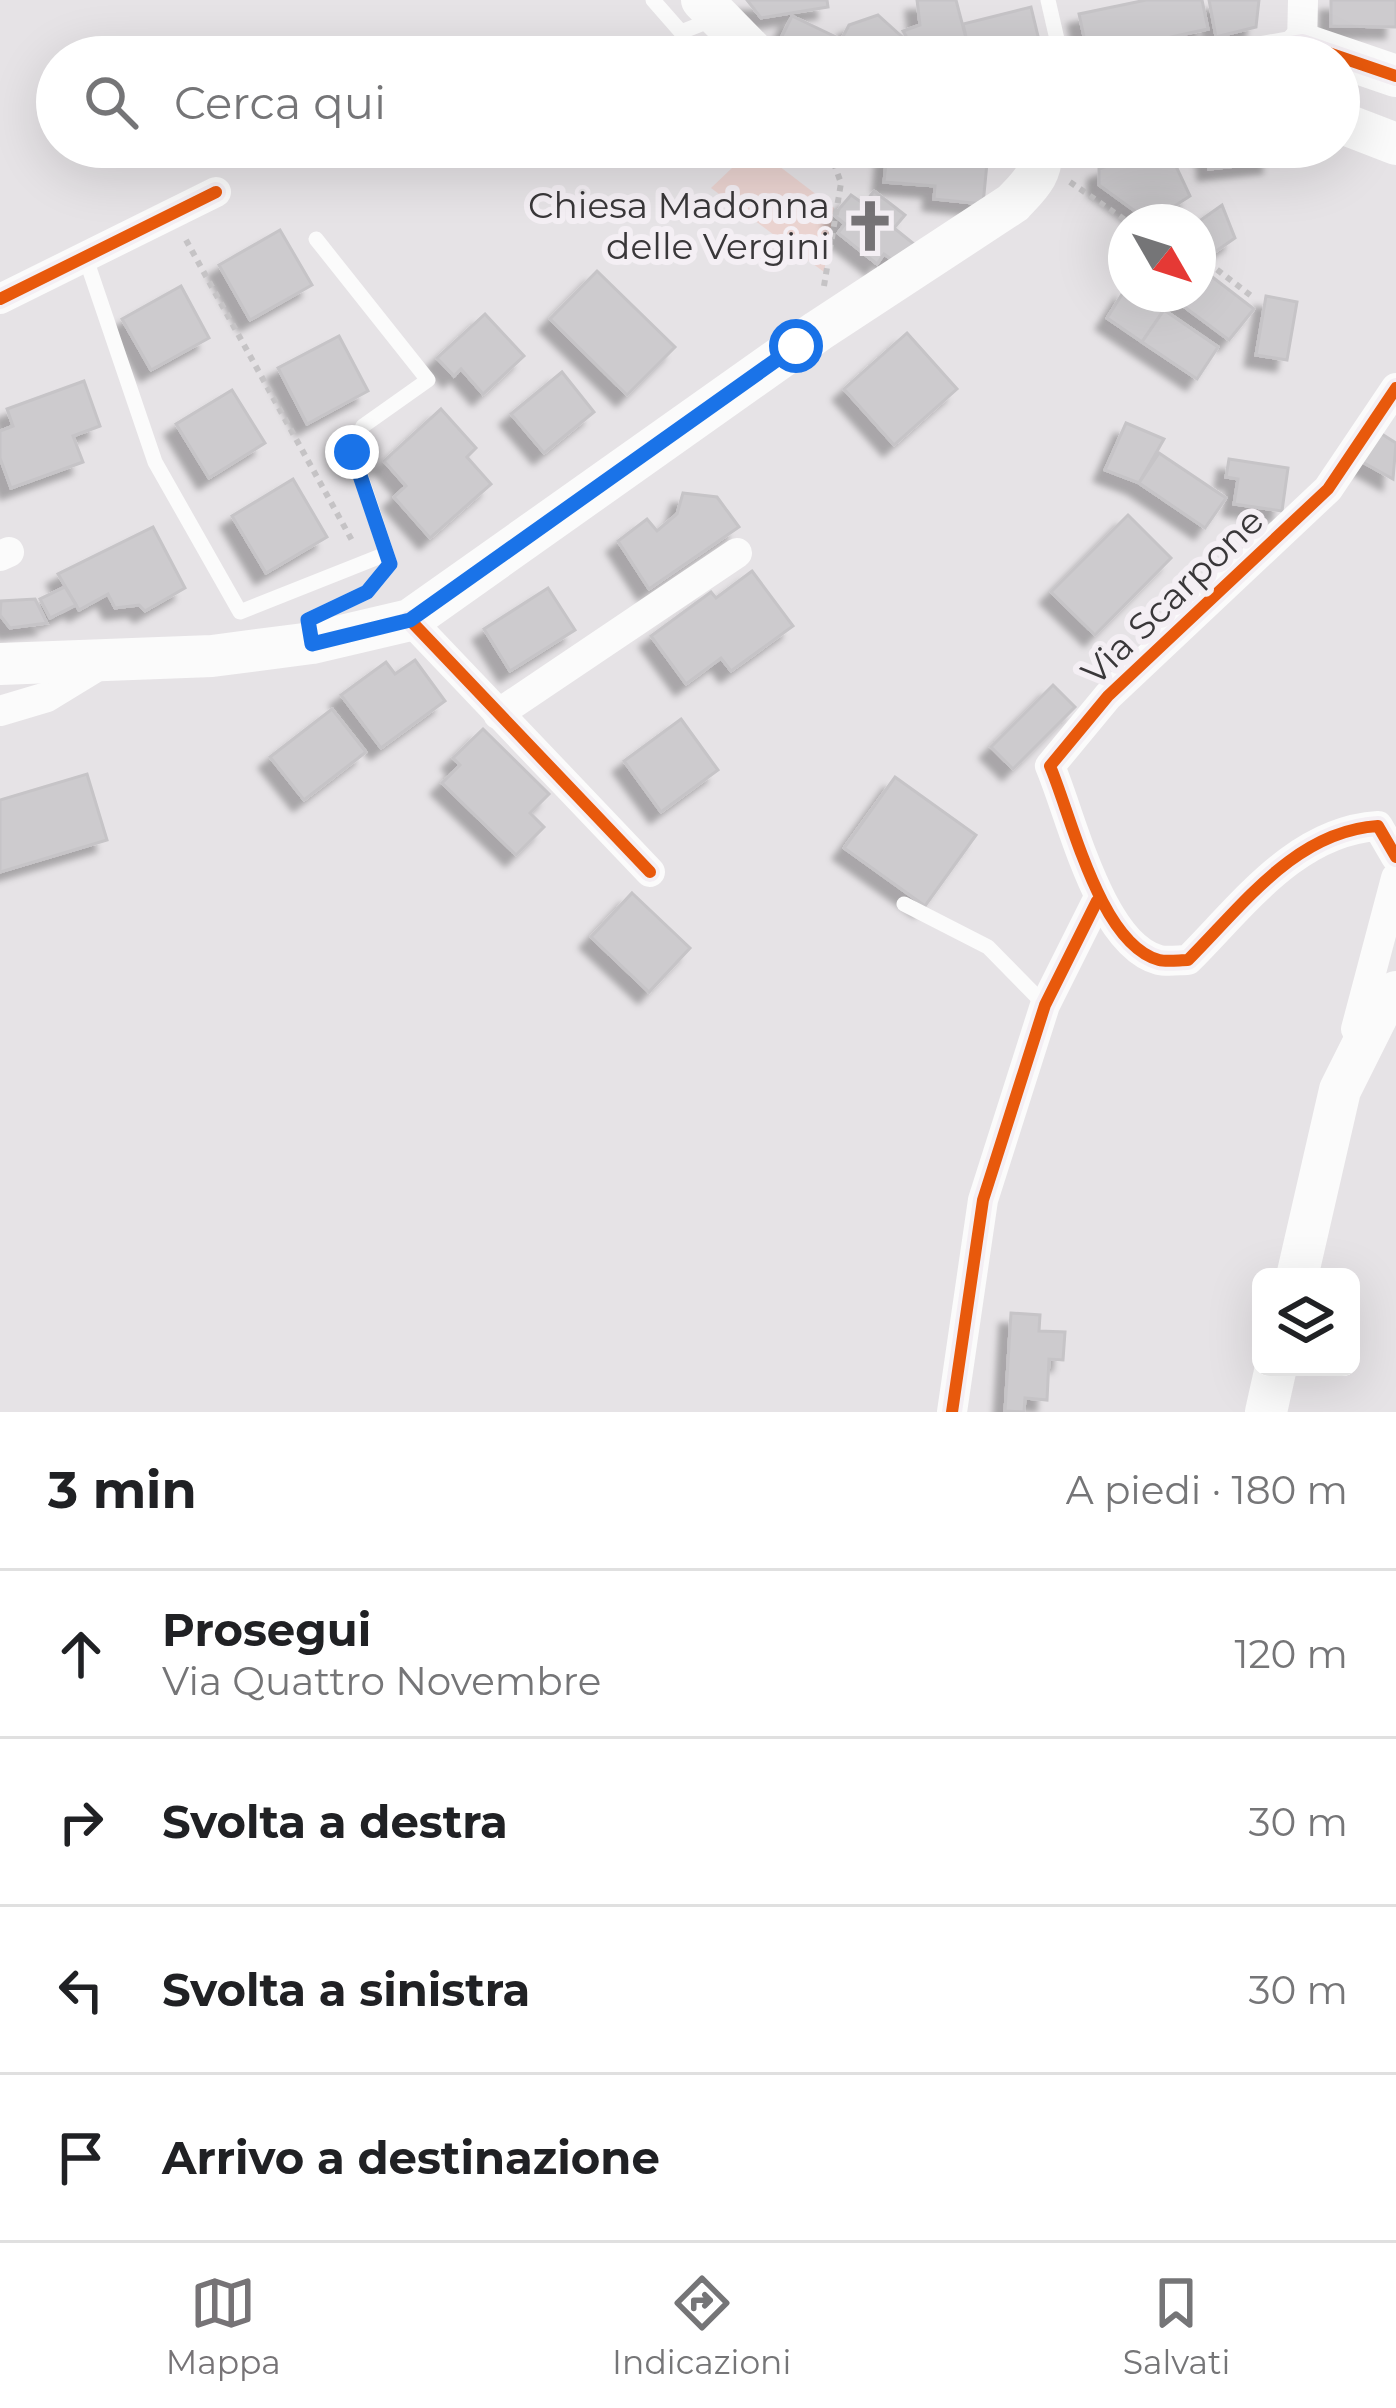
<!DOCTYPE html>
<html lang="it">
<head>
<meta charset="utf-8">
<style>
	body { margin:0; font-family:Montserrat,sans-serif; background:#f6f6f6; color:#202124 }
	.controls { position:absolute; right:36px; bottom:36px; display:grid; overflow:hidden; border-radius:18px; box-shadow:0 12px 48px #0002 }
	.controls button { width:108px; height:108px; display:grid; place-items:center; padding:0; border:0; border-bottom:3px solid #e0e0e0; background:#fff; color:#202124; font:60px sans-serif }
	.compass { position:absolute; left:1108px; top:204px; width:108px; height:108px; border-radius:50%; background:#fff; box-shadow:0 12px 48px #0002; rotate:129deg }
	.stop { position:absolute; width:36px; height:36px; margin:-27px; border:9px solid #1a73e8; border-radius:50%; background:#fff }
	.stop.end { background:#1a73e8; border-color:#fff; box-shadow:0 3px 12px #0008 }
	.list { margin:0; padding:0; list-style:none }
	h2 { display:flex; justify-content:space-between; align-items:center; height:156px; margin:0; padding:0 48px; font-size:51px }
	h2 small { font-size:39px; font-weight:400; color:#757577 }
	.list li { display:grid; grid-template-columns:78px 1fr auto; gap:36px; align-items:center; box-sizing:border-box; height:168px; padding:0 48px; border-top:3px solid #e0e0e0 }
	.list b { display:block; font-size:45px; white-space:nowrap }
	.list p { margin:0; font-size:39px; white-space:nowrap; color:#757577 }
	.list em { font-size:39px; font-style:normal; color:#757577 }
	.icon { flex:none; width:66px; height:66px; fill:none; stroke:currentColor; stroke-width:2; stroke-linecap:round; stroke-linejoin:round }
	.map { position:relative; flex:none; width:1396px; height:1412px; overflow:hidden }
	.search { position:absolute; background:#fff; box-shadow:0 12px 48px #0002; left:36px; right:36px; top:36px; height:132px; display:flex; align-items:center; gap:30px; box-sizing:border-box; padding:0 42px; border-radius:66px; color:#757577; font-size:45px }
	.sheet { height:828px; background:#fff }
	nav { display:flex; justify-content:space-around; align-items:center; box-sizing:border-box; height:168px; border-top:3px solid #e0e0e0; background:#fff; font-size:33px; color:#757577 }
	nav a { display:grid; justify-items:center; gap:6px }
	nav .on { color:#767376 }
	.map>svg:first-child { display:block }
</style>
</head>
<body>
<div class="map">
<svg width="1396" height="1412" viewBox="0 0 1396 1412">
	<defs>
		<filter id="shadow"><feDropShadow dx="-11" dy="11" stdDeviation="3" flood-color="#0004"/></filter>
	</defs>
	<rect width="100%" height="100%" fill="#e6e3e6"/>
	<path fill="#ead3d0" d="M754,147L834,208L824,272L711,188Z"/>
	<g fill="#cdcbce" stroke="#c6c4c7" stroke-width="3" filter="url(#shadow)">
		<path d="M747,0H827L828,7L761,18Z"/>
		<path d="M917,0H956L971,57H899L911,44L903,31L920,25Z"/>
		<path d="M1146,0H1202L1208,29L1088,55L1079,14Z"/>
		<path d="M1209,0H1259L1256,27L1216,37Z"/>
		<path d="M1331,0H1396V27L1331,26Z"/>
		<path d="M1031,7L1043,57H971L963,24Z"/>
		<path d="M878,15L909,43L896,57H832L849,25Z"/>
		<path d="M792,16L840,39L831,57L774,52Z"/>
		<path d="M1158,147H1167L1190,196L1150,222L1099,185V169Z"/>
		<path d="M1207,147H1271L1273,162L1209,169Z"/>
		<path d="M887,153L987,163L983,204L934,199L935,186L884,182Z"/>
		<path d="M874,191L905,215L894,228L914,244L898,264L884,254L877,264L838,233L845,224L834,215L851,195L864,204Z"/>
		<path d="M1222,205L1235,238L1212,254L1198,240V222Z"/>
		<path d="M280,230L312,285L250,320L219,265Z"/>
		<path d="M1198,266L1254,309L1229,340L1167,294H1198Z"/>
		<path d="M597,271L675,347L627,395L550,319Z"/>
		<path d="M181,286L209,338L151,370L122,319Z"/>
		<path d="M1126,288V294L1172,298L1142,342L1107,318Z"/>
		<path d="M1266,296L1297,302L1287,360L1256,355Z"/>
		<path d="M1164,310L1218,347L1197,379L1142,342Z"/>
		<path d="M485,314L524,356L483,394L461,369L454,376L437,358Z"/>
		<path d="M907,333L957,389L894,445L844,389Z"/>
		<path d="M339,336L368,391L307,424L278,368Z"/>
		<path d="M562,372L594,412L544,453L511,414Z"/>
		<path d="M84,381L100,426L73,436L83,462L11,488L0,458V431L13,426L7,409Z"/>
		<path d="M232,390L265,443L209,478L176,424Z"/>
		<path d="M441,409L476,448L467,457L491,484L430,538L394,497L406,486L384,461Z"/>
		<path d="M1126,423L1164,439L1139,483L1105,470Z"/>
		<path d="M1374,429L1396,443L1393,479L1357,459Z"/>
		<path d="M1159,453L1226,498L1205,528L1139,483Z"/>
		<path d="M1229,459L1288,468L1282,511L1234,504L1238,479L1226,477Z"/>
		<path d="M293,479L327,537L266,573L232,516Z"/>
		<path d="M683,493L717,497L739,527L649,589L618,541L647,519L657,531L677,514Z"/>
		<path d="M1128,515L1171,558L1095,635L1051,592Z"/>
		<path d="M153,527L185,588L145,611L139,605L115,608L108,594L79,610L58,574Z"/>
		<path d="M752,571L793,626L731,671L721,658L686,684L651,636L711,592L716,598Z"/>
		<path d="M65,587L76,605L50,618L40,599Z"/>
		<path d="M548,588L575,630L510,671L484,629Z"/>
		<path d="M35,599L47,623L10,628L0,615L1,601Z"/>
		<path d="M415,660L445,701L381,748L341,695L386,662L395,674Z"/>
		<path d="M1053,685L1075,707L1013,769L991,747Z"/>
		<path d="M332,709L366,752L304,800L270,757Z"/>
		<path d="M681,719L718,770L661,812L624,761Z"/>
		<path d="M483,729L549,794L530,813L544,827L516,855L442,783L460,765L453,758Z"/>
		<path d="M87,774L107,840L0,872V800Z"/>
		<path d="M895,777L976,835L925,906L844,848Z"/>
		<path d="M632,893L690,948L649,992L591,937Z"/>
		<path d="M1011,1313L1040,1315L1039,1331L1065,1332L1063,1360L1049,1359L1047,1400L1025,1398L1024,1412L1005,1411Z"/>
	</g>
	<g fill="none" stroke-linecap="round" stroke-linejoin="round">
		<g stroke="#c5c3c5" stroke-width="6" stroke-dasharray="6 6" stroke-linecap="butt">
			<path d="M1070,182L1128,222"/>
			<path d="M186,240L354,544"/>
			<path d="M1198,255L1254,298"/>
			<path d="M824,286L841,183L828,147"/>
		</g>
		<g stroke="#fbfbfb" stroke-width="15">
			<path d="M653,0L681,32L714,19"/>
			<path d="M1048,0L1061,57"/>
			<path d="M86,259L155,462L240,612L386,554"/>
			<path d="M311,640L308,620L367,592L390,564L353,452L363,426L428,380L316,239"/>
			<path d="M904,904L988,947L1045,1005"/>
		</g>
		<g stroke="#fbfbfb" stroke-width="30">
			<path d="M1228,57L1302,44L1303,0"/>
			<path d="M0,299L216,192"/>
			<path d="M1396,388L1328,489L1108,696L1050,766C1072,818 1100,944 1159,960C1167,962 1180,960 1188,960C1243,905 1296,831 1378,826L1396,857"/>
			<path d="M0,556L9,552"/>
			<path d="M410,620L650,872"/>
			<path d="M0,711L47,697L106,661"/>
			<path d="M498,714L737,553"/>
			<path d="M1356,1029L1396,878"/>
			<path d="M952,1412L983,1200L1045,1005L1097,901"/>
		</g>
		<g stroke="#fbfbfb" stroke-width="42">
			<path d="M702,0L758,57"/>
			<path d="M1302,44L1396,76"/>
			<path d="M1339,122L1396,144"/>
			<path d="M0,664L212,656L312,643L410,620L818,331L1013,203C1029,186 1045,172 1040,147"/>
			<path d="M1297,1277L1340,1090L1384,1002L1396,992"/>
			<path d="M1266,1412L1276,1367"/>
		</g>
		<g stroke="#f4eff4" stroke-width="20">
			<g id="cycleway">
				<path d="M1228,57L1302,44L1396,76"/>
				<path d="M0,299L216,192"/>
				<path d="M1396,388L1328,489L1108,696L1050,766C1072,818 1100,944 1159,960C1167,962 1180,960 1188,960C1243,905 1296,831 1378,826L1396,857"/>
				<path d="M410,620L650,872"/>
				<path d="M952,1412L983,1200L1045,1005L1097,901"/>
			</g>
		</g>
		<use href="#cycleway" stroke="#e8590c" stroke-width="12"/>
	</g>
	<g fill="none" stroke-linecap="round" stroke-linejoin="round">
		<path stroke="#1a73e8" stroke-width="15" d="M352,452L390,564L367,592L308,620L312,644L410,620L796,346"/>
	</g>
	<defs>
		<g id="church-bare" transform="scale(4.14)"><path d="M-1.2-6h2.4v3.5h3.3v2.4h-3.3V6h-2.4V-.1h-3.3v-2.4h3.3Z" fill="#767376" stroke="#f4eff4" stroke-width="2.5" paint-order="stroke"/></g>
	</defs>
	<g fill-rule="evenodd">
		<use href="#church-bare" x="870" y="226"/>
	</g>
	<g text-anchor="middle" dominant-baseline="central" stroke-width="12" stroke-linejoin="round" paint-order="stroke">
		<g font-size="36" fill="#393739" stroke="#f4eff4" text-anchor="end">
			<text x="830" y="205">Chiesa Madonna<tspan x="830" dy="41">delle Vergini</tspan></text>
		</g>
		<g font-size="36" fill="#393739" stroke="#f4eff4">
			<text transform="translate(1172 596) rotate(-44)">Via Scarpone</text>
		</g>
	</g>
</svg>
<div class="controls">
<button><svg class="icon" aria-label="layers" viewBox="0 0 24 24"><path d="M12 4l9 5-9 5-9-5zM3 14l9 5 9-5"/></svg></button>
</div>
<svg class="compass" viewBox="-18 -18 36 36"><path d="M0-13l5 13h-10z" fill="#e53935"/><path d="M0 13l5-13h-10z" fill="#757577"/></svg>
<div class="stop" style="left:796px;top:346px"></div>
<div class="stop end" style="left:352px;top:452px"></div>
<div class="search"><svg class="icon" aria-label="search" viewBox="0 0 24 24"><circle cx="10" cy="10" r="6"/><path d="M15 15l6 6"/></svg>Cerca qui</div>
</div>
<section class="sheet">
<h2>3 min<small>A piedi · 180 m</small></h2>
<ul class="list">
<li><svg class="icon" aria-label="ahead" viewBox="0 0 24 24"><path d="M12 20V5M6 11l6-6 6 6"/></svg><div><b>Prosegui</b><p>Via Quattro Novembre</p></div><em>120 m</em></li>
<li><svg class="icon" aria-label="right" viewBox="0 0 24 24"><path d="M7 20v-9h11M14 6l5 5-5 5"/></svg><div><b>Svolta a destra</b></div><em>30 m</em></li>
<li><svg class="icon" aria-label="left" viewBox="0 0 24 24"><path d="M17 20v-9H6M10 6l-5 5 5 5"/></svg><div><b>Svolta a sinistra</b></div><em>30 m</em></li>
<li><svg class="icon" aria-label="arrive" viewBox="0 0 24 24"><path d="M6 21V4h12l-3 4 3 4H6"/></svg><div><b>Arrivo a destinazione</b></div></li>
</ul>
</section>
<nav>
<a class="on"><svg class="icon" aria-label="map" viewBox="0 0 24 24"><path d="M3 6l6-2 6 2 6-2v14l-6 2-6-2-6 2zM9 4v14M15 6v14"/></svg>Mappa</a>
<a><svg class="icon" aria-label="directions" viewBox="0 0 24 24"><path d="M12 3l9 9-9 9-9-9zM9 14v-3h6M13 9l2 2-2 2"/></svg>Indicazioni</a>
<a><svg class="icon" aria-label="saved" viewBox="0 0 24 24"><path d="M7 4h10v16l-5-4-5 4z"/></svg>Salvati</a>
</nav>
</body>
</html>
